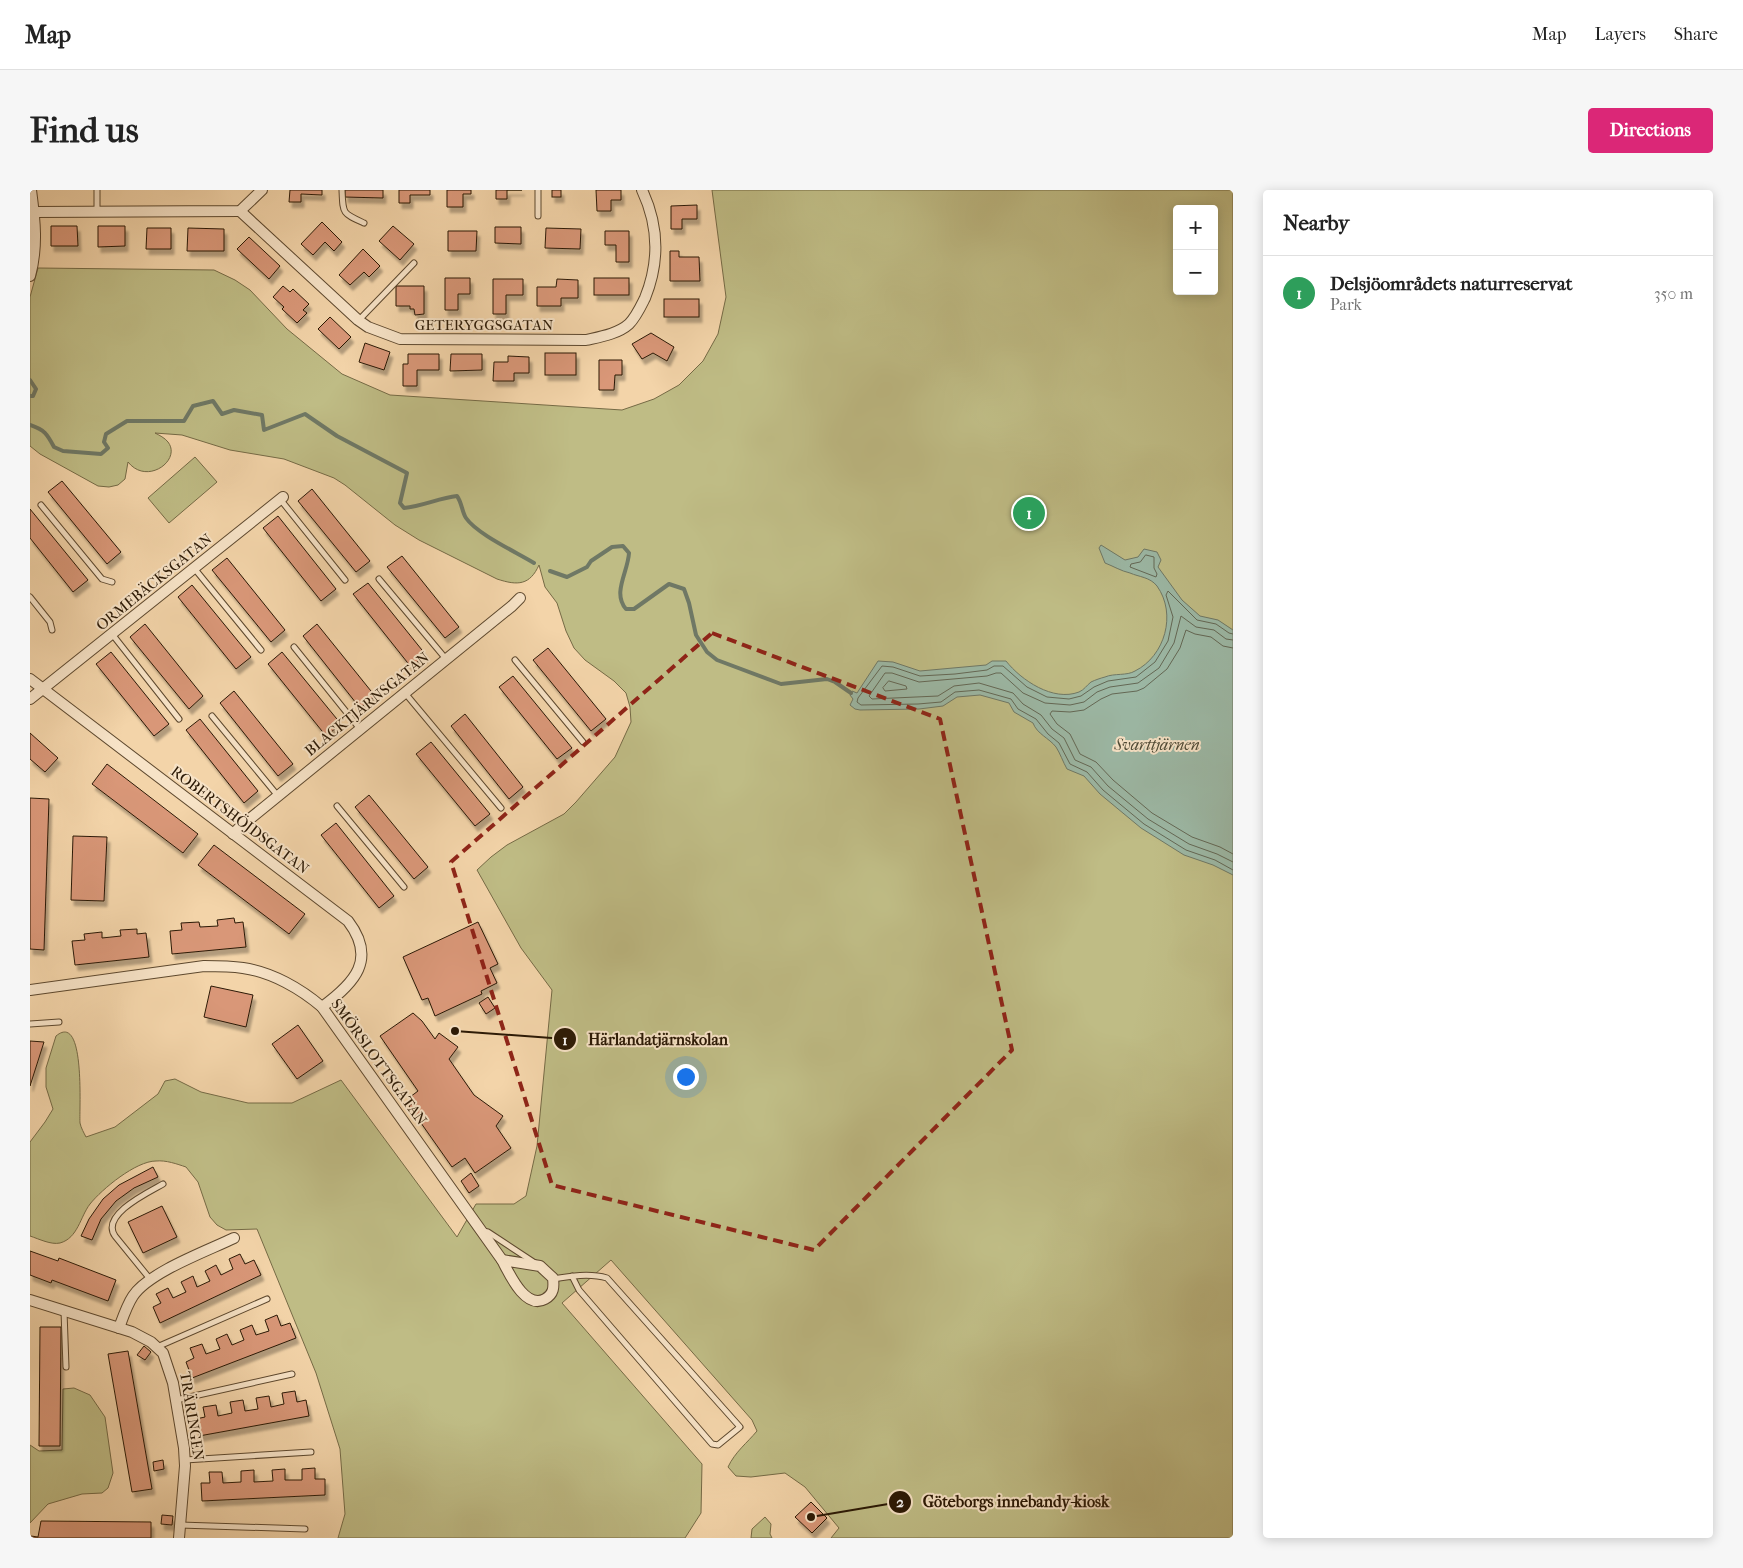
<!DOCTYPE html>
<html lang="en">
<head>
<meta charset="utf-8">
<style>
	body { margin:0; font-family:"IM FELL French Canon",serif; background:#f6f6f6; color:#222 }
	.controls { position:absolute; right:15px; top:15px; display:grid; overflow:hidden; border-radius:5px; box-shadow:0 2px 12px #0003 }
	.controls button { width:45px; height:45px; display:grid; place-items:center; padding:0; border:0; border-bottom:1px solid #e0e0e0; background:#fff; color:#222; font:25px sans-serif }
	.you { position:absolute; left:655px; top:886px; width:18px; height:18px; margin:-12px; border:4px solid #fff; border-radius:50%; background:#1a73e8; box-shadow:0 0 0 8px #1a73e833 }
	.badge { display:grid; place-items:center; width:32px; height:32px; border-radius:50%; background:#db2777; color:#fff; font-size:16px; font-weight:700 }
	.pin { position:absolute; translate:-50% -50%; border:2px solid #fff; box-shadow:0 1px 5px #0006 }
	.list { margin:0; padding:0; list-style:none }
	h2 { display:flex; justify-content:space-between; align-items:center; height:65px; margin:0; padding:0 20px; font-size:21px }
	h2 small { font-size:16px; font-weight:400; color:#767676 }
	.list li { display:grid; grid-template-columns:32px 1fr auto; gap:15px; align-items:center; box-sizing:border-box; height:75px; padding:0 20px; border-top:1px solid #e0e0e0 }
	.list b { display:block; font-size:19px; white-space:nowrap }
	.list p { margin:0; font-size:16px; white-space:nowrap; color:#767676 }
	.list em { font-size:16px; font-style:normal; color:#767676 }
	.map { position:relative; flex:none; width:1203px; height:1348px; overflow:hidden; border-radius:5px }
	header { display:flex; align-items:center; gap:30px; box-sizing:border-box; height:70px; padding:0 25px; background:#fff; border-bottom:1px solid #e0e0e0 }
	header strong { font-size:24px }
	nav { display:flex; gap:28px; margin-inline-start:auto; font-size:18px }
	.intro { display:flex; align-items:center; justify-content:space-between; box-sizing:border-box; height:120px; padding:0 30px }
	h1 { margin:0; font-size:35px }
	.button { padding:12px 22px; border-radius:5px; background:#db2777; color:#fff; font-size:18px; font-weight:700 }
	main { display:flex; gap:30px; padding:0 30px }
	aside { flex:1; background:#fff; border-radius:5px; box-shadow:0 2px 12px #0003 }
	.map>svg:first-child { display:block }
</style>
</head>
<body>
<header>
<strong>Map</strong>
<nav><a>Map</a><a>Layers</a><a>Share</a></nav>
</header>
<div class="intro"><h1>Find us</h1><a class="button">Directions</a></div>
<main>
<div class="map">
<svg width="1203" height="1348" viewBox="0 0 1203 1348">
	<defs>
		<filter id="shadow"><feDropShadow dx="3" dy="5.5" stdDeviation="1" flood-color="#0004"/></filter>
	</defs>
	<rect width="100%" height="100%" fill="#f3d4a9"/>
	<filter id="stains"><feTurbulence type="fractalNoise" baseFrequency=".004" numOctaves="4"/><feColorMatrix values="0 0 0 0 .2 0 0 0 0 .09 0 0 0 0 .02 0 0 0 .5 -.17"/></filter>
	<radialGradient id="worn" r=".72"><stop offset=".6" stop-color="#630" stop-opacity="0"/><stop offset="1" stop-color="#630" stop-opacity=".3"/></radialGradient>
	<g fill="#bfbc85" stroke="#756a45" fill-rule="evenodd">
		<path d="M682,0H1203V1348H801L809,1338L775,1297L755,1283L721,1287L706,1286L698,1277C705,1262 717,1253 727,1241L722,1230L581,1070L532,1113L672,1274L671,1323L655,1348H308L315,1324L310,1259L286,1183L227,1039L196,1040L187,1035L180,1027L168,992L156,977C147,974 136,970 126,971C106,971 72,999 60,1014C50,1027 48,1048 30,1053C21,1055 9,1049 0,1046V952L15,932L23,919L16,897V878L26,846C56,821 49,921 50,933C51,938 54,943 56,947L85,937L128,904L135,891L145,889L171,902L218,913H262L311,890L427,1047L446,1014H484L496,1006L507,956L522,800L491,758L447,680L461,667L477,655L534,624L546,612L585,567L601,532L600,517L596,503L584,491L555,470L544,458L536,441L527,413L515,397L509,375C500,395 488,396 467,389L389,350L365,335L315,295L304,288L254,269L200,260L152,245L125,243C129,245 135,248 138,252C152,270 117,296 98,272L95,289L88,295L79,297L68,296L10,264L0,256V107L8,78L184,80L205,90L220,100L257,139L312,184L360,205L592,220L624,209L649,195L673,171L688,144L696,107ZM1147,19H1184V101H1147Z"/>
		<path d="M165,267L187,292L139,333L118,308Z"/>
		<path d="M44,1198L60,1205L75,1227L83,1283L78,1298L72,1303L52,1304L18,1314L0,1333V1255L9,1261L32,1260L33,1199Z"/>
		<path d="M735,1327L741,1334L740,1344L742,1348H721L722,1339Z"/>
	</g>
	<path fill="#9cb8a5" stroke="#6f7865" d="M1071,355L1095,370L1108,367L1114,359L1127,362L1131,370L1128,377L1152,410L1170,426L1188,430L1203,440V685L1183,675L1154,665L1111,638L1070,604L1054,586L1037,579C1033,572 1030,563 1026,557C1019,548 1007,544 1003,533L984,522L979,513L950,505L927,507L913,516L889,519L830,520L825,519L820,515L823,509L820,505L822,501L827,503L848,471L863,472L890,481L956,475L962,471H976C991,490 1023,512 1049,502C1054,500 1057,495 1061,492C1065,490 1071,488 1075,487C1084,483 1097,486 1105,481C1135,466 1147,424 1127,396C1120,387 1109,387 1100,383C1091,381 1083,376 1075,373L1069,358Z"/>
	<g fill="none" stroke-linecap="round" stroke-linejoin="round">
		<g stroke="#646855" stroke-width="1">
			<path d="M1116,365L1124,367V378L1127,384L1126,387L1100,377L1101,374L1110,372Z"/>
			<path d="M1203,444L1199,443L1186,434L1167,430L1138,401L1136,405L1143,427L1138,451L1125,472L1106,487L1078,491L1064,497L1051,506L1039,509L1017,507L997,497L973,476H964L957,480L925,484L890,486L863,477L852,476L828,508L827,512L831,515L888,514L911,512L925,502L949,500L981,509L988,519L1006,529L1018,544L1029,553L1040,574L1057,582L1073,600L1114,634L1156,660L1185,670L1203,680"/>
			<path d="M1203,450L1196,449L1184,440L1166,437L1151,426L1144,453L1129,478L1108,493L1080,497L1067,502L1054,512L1040,515L1015,513L993,503L971,483H966L957,486L889,492L862,483H855L839,506L842,509L908,506L924,496L949,493L983,503L993,514L1011,525L1022,539L1034,548L1045,570L1061,577L1078,596L1118,629L1159,654L1187,664L1203,672"/>
			<path d="M1203,458L1193,456L1181,447L1165,444L1156,440L1150,458L1137,479L1114,498L1107,501L1082,504L1071,509L1054,520L1040,522L1022,521L1020,524L1027,534L1040,544L1050,564L1066,572L1083,590L1122,623L1162,647L1190,657L1203,664"/>
			<path d="M859,491L876,496L877,499L855,501L853,498Z"/>
		</g>
		<g stroke="#6f7865" stroke-width="4">
			<path d="M0,190L6,199L3,206H0"/>
			<path d="M0,235C15,240 17,244 24,257L33,261L71,264L78,258L74,252L76,244L97,231H154L163,216L183,211L192,224L204,220L232,225L234,240L275,224L307,246L377,283L370,313L374,318C393,316 409,308 427,306C432,313 432,322 436,328C447,344 486,362 504,373"/>
			<path d="M520,381L537,387L557,377L561,371L582,357L593,356L599,363C598,382 582,403 596,419H604L639,394L654,399L659,413L666,445L677,462L687,470L751,494L797,489L805,492L821,503"/>
		</g>
	</g>
	<g fill="#d99778" stroke="#2b1905" filter="url(#shadow)">
		<path d="M260,0H292V5L271,4V12H259Z"/>
		<path d="M315,0H353V8L315,7Z"/>
		<path d="M369,0H400V5H380V13H369Z"/>
		<path d="M417,0H441V4H433V17H417Z"/>
		<path d="M466,0H492H477V9H466Z"/>
		<rect x="522" y="0" width="9" height="7"/>
		<path d="M566,0H591V10H581V21H567Z"/>
		<path d="M667,15V29H652V39H641V16Z"/>
		<path d="M292,32L312,52L304,61L295,52L283,65L271,54Z"/>
		<path d="M21,36H47L48,56H21Z"/>
		<path d="M68,36H95V56L68,57Z"/>
		<path d="M363,36L384,54L370,70L349,51Z"/>
		<path d="M465,37H491V54L465,53Z"/>
		<path d="M117,38H141V59H116Z"/>
		<path d="M158,38L194,39V61H157Z"/>
		<path d="M516,38L551,39L550,59L515,58Z"/>
		<path d="M418,41H447L446,61H418Z"/>
		<path d="M575,41H599V72H586V55H575Z"/>
		<path d="M219,47L250,76L239,89L207,59Z"/>
		<path d="M333,59L350,76L339,87L334,82L320,95L309,85Z"/>
		<path d="M640,61H649V67H669L670,91H640Z"/>
		<path d="M415,88H440V104H428V120H415Z"/>
		<rect x="564" y="88" width="35" height="17"/>
		<path d="M463,89H493V105H476V124H463Z"/>
		<path d="M527,89L548,90V108H531V116H507V97H526Z"/>
		<path d="M253,96L260,102L263,99L279,114L273,120L277,123L267,133L252,119L254,117L243,107Z"/>
		<path d="M366,96H394V124L385,125L384,119H380V116H366Z"/>
		<rect x="634" y="109" width="35" height="18"/>
		<path d="M300,127L321,147L309,159L288,139Z"/>
		<path d="M621,143L644,157L637,171L623,163L612,169L602,154Z"/>
		<path d="M335,153L360,162L354,180L329,172Z"/>
		<rect x="515" y="163" width="31" height="22"/>
		<path d="M378,164H409V180H387V196H373V174H378Z"/>
		<path d="M421,164H452V180L420,181Z"/>
		<path d="M478,166L499,167V183H484V191H463L464,172H478Z"/>
		<path d="M569,170H592V185H585L584,200H569Z"/>
		<path d="M32,291L91,362L77,374L18,302Z"/>
		<path d="M282,299L340,371L326,382L268,311Z"/>
		<path d="M0,319L58,390L43,402L0,348Z"/>
		<path d="M248,326L306,399L291,411L233,338Z"/>
		<path d="M372,366L429,437L415,448L357,377Z"/>
		<path d="M197,368L255,440L241,452L182,380Z"/>
		<path d="M338,393L396,465L381,477L323,404Z"/>
		<path d="M162,395L221,467L206,479L148,407Z"/>
		<path d="M115,434L173,506L159,519L100,447Z"/>
		<path d="M287,434L345,506L330,518L273,446Z"/>
		<path d="M518,458L576,529L561,541L503,470Z"/>
		<path d="M81,462L139,534L124,546L66,474Z"/>
		<path d="M252,462L311,534L296,546L238,474Z"/>
		<path d="M483,486L542,558L527,569L469,497Z"/>
		<path d="M204,501L263,574L248,586L190,513Z"/>
		<path d="M435,524L493,597L479,609L421,536Z"/>
		<path d="M170,529L228,601L214,613L156,540Z"/>
		<path d="M0,543L28,568L15,582L0,569Z"/>
		<path d="M401,552L460,624L445,636L386,564Z"/>
		<path d="M77,574L168,644L153,663L62,594Z"/>
		<path d="M339,605L398,677L384,689L325,617Z"/>
		<path d="M0,608L19,609L14,760L0,759Z"/>
		<path d="M306,633L364,706L349,718L291,645Z"/>
		<path d="M43,646L77,647L74,711L41,710Z"/>
		<path d="M184,655L275,724L259,744L168,675Z"/>
		<path d="M204,728L205,733L213,732L216,757L142,764L140,741L152,740L151,733L169,732L170,737L188,736L187,730Z"/>
		<path d="M448,732L468,774L460,778L467,793L451,801L452,804L405,826L398,808L392,810L373,767Z"/>
		<path d="M107,739V744L116,743L119,767L45,775L42,751L55,750L54,744L72,742V748L91,746L90,740Z"/>
		<path d="M181,796L223,805L216,837L174,827Z"/>
		<path d="M458,807L465,818L456,824L449,813Z"/>
		<path d="M383,823L392,831L405,849L409,843L428,857L419,869L444,905L473,926L466,936L481,958L445,983L435,968L422,977L379,916L384,912L380,907L388,901L350,846Z"/>
		<path d="M268,835L293,871L267,889L242,854Z"/>
		<path d="M0,851L14,852L0,896Z"/>
		<path d="M123,977L128,987L104,998L86,1011L71,1029L62,1050L51,1046L59,1029L73,1009L89,995Z"/>
		<path d="M441,983L449,996L439,1003L431,991Z"/>
		<path d="M132,1016L147,1047L113,1063L98,1032Z"/>
		<path d="M0,1061L28,1071L29,1068L86,1090L78,1111L22,1090L21,1093L0,1085Z"/>
		<path d="M210,1064L215,1074L224,1070L231,1085L130,1133L123,1117L131,1113L126,1104L138,1098L143,1108L156,1102L151,1092L163,1086L167,1097L180,1091L175,1081L186,1075L191,1085L203,1079L199,1069Z"/>
		<path d="M247,1125L251,1136L260,1133L266,1148L162,1188L156,1172L164,1168L160,1158L172,1154L176,1164L190,1159L186,1149L197,1144L202,1155L214,1150L210,1140L222,1135L226,1145L239,1141L235,1130Z"/>
		<path d="M10,1137H31L30,1256H9Z"/>
		<path d="M114,1156L121,1162L115,1170L107,1165Z"/>
		<path d="M98,1161L122,1299L102,1302L78,1164Z"/>
		<path d="M265,1201L267,1212L276,1210L279,1226L169,1246L166,1229L175,1227L173,1217L186,1215L188,1226L202,1223L200,1212L213,1210L215,1221L228,1219L226,1208L239,1206L241,1217L254,1214L252,1203Z"/>
		<path d="M133,1270L134,1279L124,1281L123,1272Z"/>
		<path d="M285,1278V1289H295V1305L172,1311L171,1293H180L179,1282H192L193,1293L211,1292V1281L224,1280V1292L243,1291L242,1280L255,1279V1290H272V1279Z"/>
		<path d="M781,1312L797,1328L782,1343L765,1327Z"/>
		<path d="M132,1325L143,1326L142,1335L131,1334Z"/>
		<path d="M11,1331L121,1332V1348H1V1346L8,1347Z"/>
	</g>
	<g fill="none" stroke-linecap="round" stroke-linejoin="round">
		<g stroke="#5d482e" stroke-width="7">
			<g id="lane">
				<path d="M312,0C313,24 312,23 334,33"/>
				<path d="M508,0V26"/>
				<path d="M67,22V0"/>
				<path d="M329,130L384,73"/>
				<path d="M250,309L315,390"/>
				<path d="M11,315L72,389L82,392"/>
				<path d="M164,378L231,460"/>
				<path d="M349,389L416,469"/>
				<path d="M0,407L20,432L22,440"/>
				<path d="M82,444L149,529"/>
				<path d="M264,457L330,539"/>
				<path d="M485,470L553,552"/>
				<path d="M375,503L471,618"/>
				<path d="M182,526L248,606"/>
				<path d="M307,616L374,697"/>
				<path d="M0,834L29,832"/>
				<path d="M453,1041L458,1042L505,1073"/>
				<path d="M120,1089L85,1046C70,1025 119,1002 133,994"/>
				<path d="M523,1089C540,1086 560,1083 577,1088L710,1237L688,1255L682,1254L549,1100L542,1086"/>
				<path d="M34,1121L36,1177"/>
				<path d="M127,1157L237,1109"/>
				<path d="M146,1210L262,1184"/>
				<path d="M155,1270L281,1262"/>
				<path d="M150,1335L275,1339"/>
			</g>
		</g>
		<g stroke="#5d482e" stroke-width="12">
			<g id="street">
				<path d="M210,21L328,130L338,137L370,149L556,150C569,147 588,144 599,134C606,127 611,116 615,108C630,71 629,36 612,0"/>
				<path d="M4,22L210,21L232,0"/>
				<path d="M0,86C8,57 5,30 1,0"/>
				<path d="M0,489L318,731C347,769 325,793 292,817"/>
				<path d="M0,509L253,307"/>
				<path d="M203,644L211,636L482,416L490,408"/>
				<path d="M0,800L174,776C187,776 200,776 213,778C242,782 271,799 292,817L472,1070"/>
				<path d="M472,1070L510,1076L523,1088C524,1097 524,1104 515,1109C495,1120 479,1083 472,1070Z"/>
				<path d="M0,1110L102,1142L121,1152L133,1163L143,1193L154,1258L155,1276L149,1348"/>
				<path d="M89,1138C93,1127 97,1115 103,1106C119,1082 177,1061 204,1048"/>
			</g>
		</g>
		<use href="#lane" stroke="#f7e3c7" stroke-width="5"/>
		<use href="#street" stroke="#f7e3c7" stroke-width="10"/>
	</g>
	<path fill="none" stroke="#8f2418" stroke-width="4" stroke-dasharray="10 6" stroke-linejoin="round" d="M682,443L910,529L982,860L784,1060L522,995L421,672Z"/>
	<g text-anchor="middle" dominant-baseline="central" stroke-width="4" stroke-linejoin="round" paint-order="stroke">
		<g font-size="15" fill="#2b1905" stroke="#f7e3c7">
			<text x="454" y="135">GETERYGGSGATAN</text>
			<text transform="translate(124 392) rotate(-39)">ORMEBÄCKSGATAN</text>
			<text transform="translate(337 514) rotate(-39)">BLACKTJÄRNSGATAN</text>
			<text transform="translate(210 630) rotate(37)">ROBERTSHÖJDSGATAN</text>
			<text transform="translate(349 872) rotate(54)">SMÖRSLOTTSGATAN</text>
			<text transform="translate(162 1226) rotate(81)">TRÄRINGEN</text>
		</g>
		<g font-size="16" font-style="italic" fill="#4d4935" stroke="#f7e3c7">
			<text x="1127" y="554">Svarttjärnen</text>
		</g>
	</g>
	<path fill="none" stroke="#2b1905" stroke-width="2" d="M425 841L535 849M781 1327L870 1312"/>
	<g fill="#2b1905" stroke="#f7e3c7" stroke-width="2">
		<circle cx="425" cy="841" r="5"/>
		<circle cx="781" cy="1327" r="5"/>
		<circle cx="535" cy="849" r="12"/>
		<circle cx="870" cy="1312" r="12"/>
	</g>
	<g font-size="15" text-anchor="middle" font-weight="bold" fill="#fff">
		<text x="535" y="855">1</text>
		<text x="870" y="1317">2</text>
	</g>
	<g font-size="16" text-anchor="middle" font-weight="bold" fill="#2b1905" stroke="#f7e3c7" stroke-width="4" stroke-linejoin="round" paint-order="stroke">
		<text x="628" y="855">Härlandatjärnskolan</text>
		<text x="986" y="1317">Göteborgs innebandy-kiosk</text>
	</g>
	<rect width="100%" height="100%" filter="url(#stains)"/>
	<rect width="100%" height="100%" fill="url(#worn)"/>
</svg>
<div class="controls">
<button>+</button>
<button>−</button>
</div>
<div class="you"></div>
<div class="pin badge" style="left:999px;top:323px;background:#2e9e5b">1</div>
</div>
<aside>
<h2>Nearby<small></small></h2>
<ul class="list">
<li><span class="badge" style="background:#2e9e5b">1</span><div><b>Delsjöområdets naturreservat</b><p>Park</p></div><em>350 m</em></li>
</ul>
</aside>
</main>
</body>
</html>
